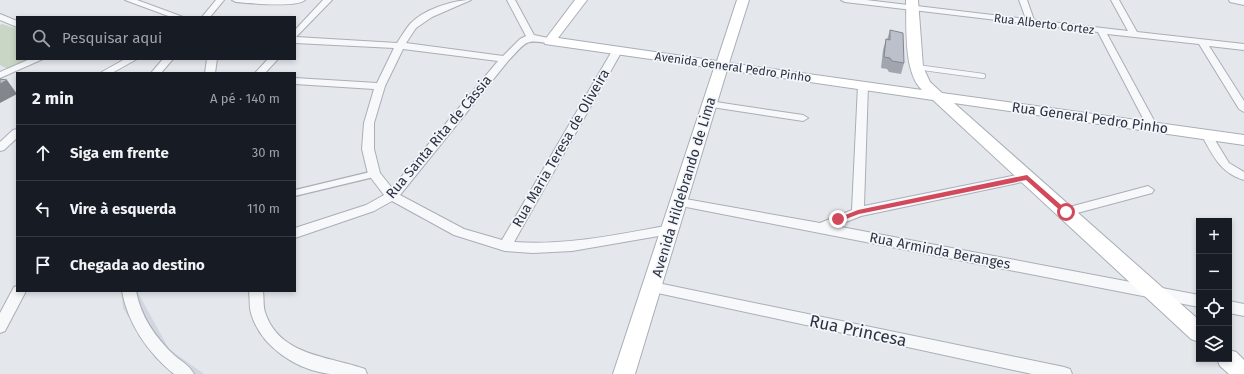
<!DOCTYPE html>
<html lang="pt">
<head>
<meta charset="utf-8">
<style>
	body { margin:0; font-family:"Fira Sans",sans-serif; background:#20242c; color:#f1f3f6 }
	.controls { position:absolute; right:12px; bottom:12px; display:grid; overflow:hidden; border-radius:0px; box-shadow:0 2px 6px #0003 }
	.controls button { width:36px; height:36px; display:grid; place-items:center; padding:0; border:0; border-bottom:1px solid #363941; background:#171b24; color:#f1f3f6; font:20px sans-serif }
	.stop { position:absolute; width:12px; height:12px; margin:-9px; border:3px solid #d1495b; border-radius:50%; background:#fff }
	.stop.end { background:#d1495b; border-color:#fff; box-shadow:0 1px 4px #0008 }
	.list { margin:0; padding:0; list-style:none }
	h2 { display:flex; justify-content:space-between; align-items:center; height:52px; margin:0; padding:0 16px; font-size:17px }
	h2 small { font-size:13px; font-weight:400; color:#9ea1a6 }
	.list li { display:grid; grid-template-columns:26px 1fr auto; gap:12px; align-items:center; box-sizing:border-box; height:56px; padding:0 16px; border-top:1px solid #363941 }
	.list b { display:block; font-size:15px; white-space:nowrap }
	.list em { font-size:13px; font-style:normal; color:#9ea1a6 }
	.icon { flex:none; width:22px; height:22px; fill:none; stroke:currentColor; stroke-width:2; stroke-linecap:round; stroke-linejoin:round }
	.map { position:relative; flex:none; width:1244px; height:374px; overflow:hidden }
	.search { position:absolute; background:#171b24; box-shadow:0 2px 6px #0003; left:16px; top:16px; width:280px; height:44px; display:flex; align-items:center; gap:10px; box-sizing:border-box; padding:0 14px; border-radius:0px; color:#9ea1a6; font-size:15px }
	.panel { position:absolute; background:#171b24; box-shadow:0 2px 6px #0003; left:16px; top:72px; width:280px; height:220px; border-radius:0px }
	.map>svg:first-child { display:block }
</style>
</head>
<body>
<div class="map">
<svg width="1244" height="374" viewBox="0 0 1244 374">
	<rect width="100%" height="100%" fill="#e4e7ec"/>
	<path fill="#d2d6de" d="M121,291H137L169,349L204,374H176L156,359L123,308Z"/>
	<path fill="#c9d6c5" d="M2,24L17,29V59H32L8,69L0,65V25Z"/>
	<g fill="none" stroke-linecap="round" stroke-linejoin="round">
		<g stroke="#a9aeb7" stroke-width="6">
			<path id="lane-far1" d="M916,67L983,76"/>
		</g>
		<g stroke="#a9aeb7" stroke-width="8">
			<path id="lane" d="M295,193L374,174"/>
		</g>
		<g stroke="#a9aeb7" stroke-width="2">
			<g id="street">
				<path d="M125,0H137L183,17H171Z"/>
				<path d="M216,0H224L210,17H202Z"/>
				<path d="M232,0H305C296,8 249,3 236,2Z"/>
				<path d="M323,0H332L296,37L397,43C401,37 405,30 410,24C423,10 452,0 471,0L432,17L416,28L406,43L503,56L520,39L526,36L507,0H515L534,35L553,39L555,41L550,44C524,38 526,43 508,61L400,195L464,229L502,240L612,51L614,49H620L622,51L514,242C567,246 619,234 671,225L676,227L677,230L676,233L572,251L533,253L505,251L454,235L392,201L374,211L295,238V228L366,205L384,195L368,174L362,149L364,123L374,89L295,84V78L377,83L394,48L295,43V30ZM403,49L498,61L392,188L380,173L374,149V123L385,86Z"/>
				<path d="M841,0H866L1026,19L1019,0H1027L1034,20L1128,31L1111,0H1119L1137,32L1244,44V50L1209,46L1244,101V112L1239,109L1199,44L1107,34L1157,126L1152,129L1147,126L1098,32L845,2Z"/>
				<path d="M1229,0H1244V5L1230,2Z"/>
				<path d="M0,14L17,21V27L0,20Z"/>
				<path d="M30,59H43L0,78V72Z"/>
				<path d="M125,59H137L112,73H100Z"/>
				<path d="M163,59H173L161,73H151Z"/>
				<path d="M207,59H217L215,73H205Z"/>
				<path d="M268,59H278L265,73H255Z"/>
				<path d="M863,82L868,85L864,206L1027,173L1033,177L1027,181L861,216L836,226L1199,295V307L676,205L674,202L676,199L680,198L820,223L852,210L858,85Z"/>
				<path d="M709,101L803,115L808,118L803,121L705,106L704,104Z"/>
				<path d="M17,129V138L4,150L0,151V142L13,130Z"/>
				<path d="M1206,131L1210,132L1229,163L1244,172V180C1220,173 1212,154 1201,134Z"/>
				<path d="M1148,186L1154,190L1152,193L1066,216L1062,215L1060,212L1062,209Z"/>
				<path d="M653,282L1064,367L1070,369L1072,374H1032L653,292L648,291L646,287L648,283Z"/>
				<path d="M17,286V291H26L5,331L0,333V313L14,287Z"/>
				<path d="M122,291H136C141,317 155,337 174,355C181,361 190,366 194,374H174C148,353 128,324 122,291Z"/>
				<path d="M249,291H263C264,298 263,306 265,312C279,356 329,356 365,369L367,374C355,374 342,374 330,374C296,370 260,346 251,313C249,306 250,298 249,291Z"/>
				<path d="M1229,301L1244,304V316L1229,313Z"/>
			</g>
		</g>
		<g stroke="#a9aeb7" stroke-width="2">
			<g id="secondary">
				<path d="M575,0H587L558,38L717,61L737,0H749L729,63L922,90C903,72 907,25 906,0H918L923,67L930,82L942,93L1244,135V145L954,103L1199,320V342L1191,339L933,100L727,70L635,374H613L714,68L545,44L544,41Z"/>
				<path d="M1229,350L1236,352L1244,360V374H1229L1220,366L1217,359H1229Z"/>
			</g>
		</g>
		<use href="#lane-far1" stroke="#f7f8fa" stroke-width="4.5"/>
		<use href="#lane" stroke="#f7f8fa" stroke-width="5.5"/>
		<use href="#street" fill="#f7f8fa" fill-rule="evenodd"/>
		<use href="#secondary" fill="#fff" fill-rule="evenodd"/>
	</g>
	<path fill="#a1a5ae" d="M890,30L904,63L901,74L889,72L887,69L881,68L883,50L886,39L887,40Z"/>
	<path fill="#83868d" d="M7,80L17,94L0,103V84Z"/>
	<g fill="#bbc0ca" stroke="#83868d">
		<path d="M890,30L903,33L904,63L892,61L890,58L884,57L886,39L890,40Z"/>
		<path d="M0,79L7,80L0,84Z"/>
	</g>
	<path fill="#d1495b" d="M1027,175L1068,211V214H1064L1026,180L859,214L838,222L835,219L858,210Z"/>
	<g text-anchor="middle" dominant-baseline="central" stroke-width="3.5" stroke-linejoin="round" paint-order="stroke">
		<g font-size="12" fill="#2b3445" stroke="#f4f6f9">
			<text transform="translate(1044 24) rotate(7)">Rua Alberto Cortez</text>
			<text transform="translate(733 67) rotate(8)">Avenida General Pedro Pinho</text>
		</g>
		<g font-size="14" fill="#2b3445" stroke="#f4f6f9">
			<text transform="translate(1090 118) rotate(8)">Rua General Pedro Pinho</text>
			<text transform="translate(439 137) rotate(-50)">Rua Santa Rita de Cássia</text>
			<text transform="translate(561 148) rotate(-60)">Rua Maria Teresa de Oliveira</text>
			<text transform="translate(684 187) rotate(-73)">Avenida Hildebrando de Lima</text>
			<text transform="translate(940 251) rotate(11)">Rua Arminda Beranges</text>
		</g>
		<g font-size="17" fill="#2b3445" stroke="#f4f6f9">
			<text transform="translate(858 331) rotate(12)">Rua Princesa</text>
		</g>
	</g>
</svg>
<div class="controls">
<button>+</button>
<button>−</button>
<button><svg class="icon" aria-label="locate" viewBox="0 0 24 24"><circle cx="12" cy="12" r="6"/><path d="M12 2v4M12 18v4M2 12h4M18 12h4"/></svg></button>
<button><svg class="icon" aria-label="layers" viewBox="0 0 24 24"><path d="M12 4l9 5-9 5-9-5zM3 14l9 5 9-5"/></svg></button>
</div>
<div class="stop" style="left:1066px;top:212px"></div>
<div class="stop end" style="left:838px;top:219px"></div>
<div class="search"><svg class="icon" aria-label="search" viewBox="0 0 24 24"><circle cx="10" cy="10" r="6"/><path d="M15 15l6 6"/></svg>Pesquisar aqui</div>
<section class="panel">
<h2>2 min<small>A pé · 140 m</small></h2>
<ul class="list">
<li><svg class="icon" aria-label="ahead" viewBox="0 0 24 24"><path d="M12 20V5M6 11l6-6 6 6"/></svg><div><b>Siga em frente</b></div><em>30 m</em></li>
<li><svg class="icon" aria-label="left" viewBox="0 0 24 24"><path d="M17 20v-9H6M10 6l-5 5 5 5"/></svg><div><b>Vire à esquerda</b></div><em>110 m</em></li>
<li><svg class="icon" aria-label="arrive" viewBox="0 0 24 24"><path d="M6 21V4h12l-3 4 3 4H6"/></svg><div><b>Chegada ao destino</b></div></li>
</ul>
</section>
</div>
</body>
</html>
